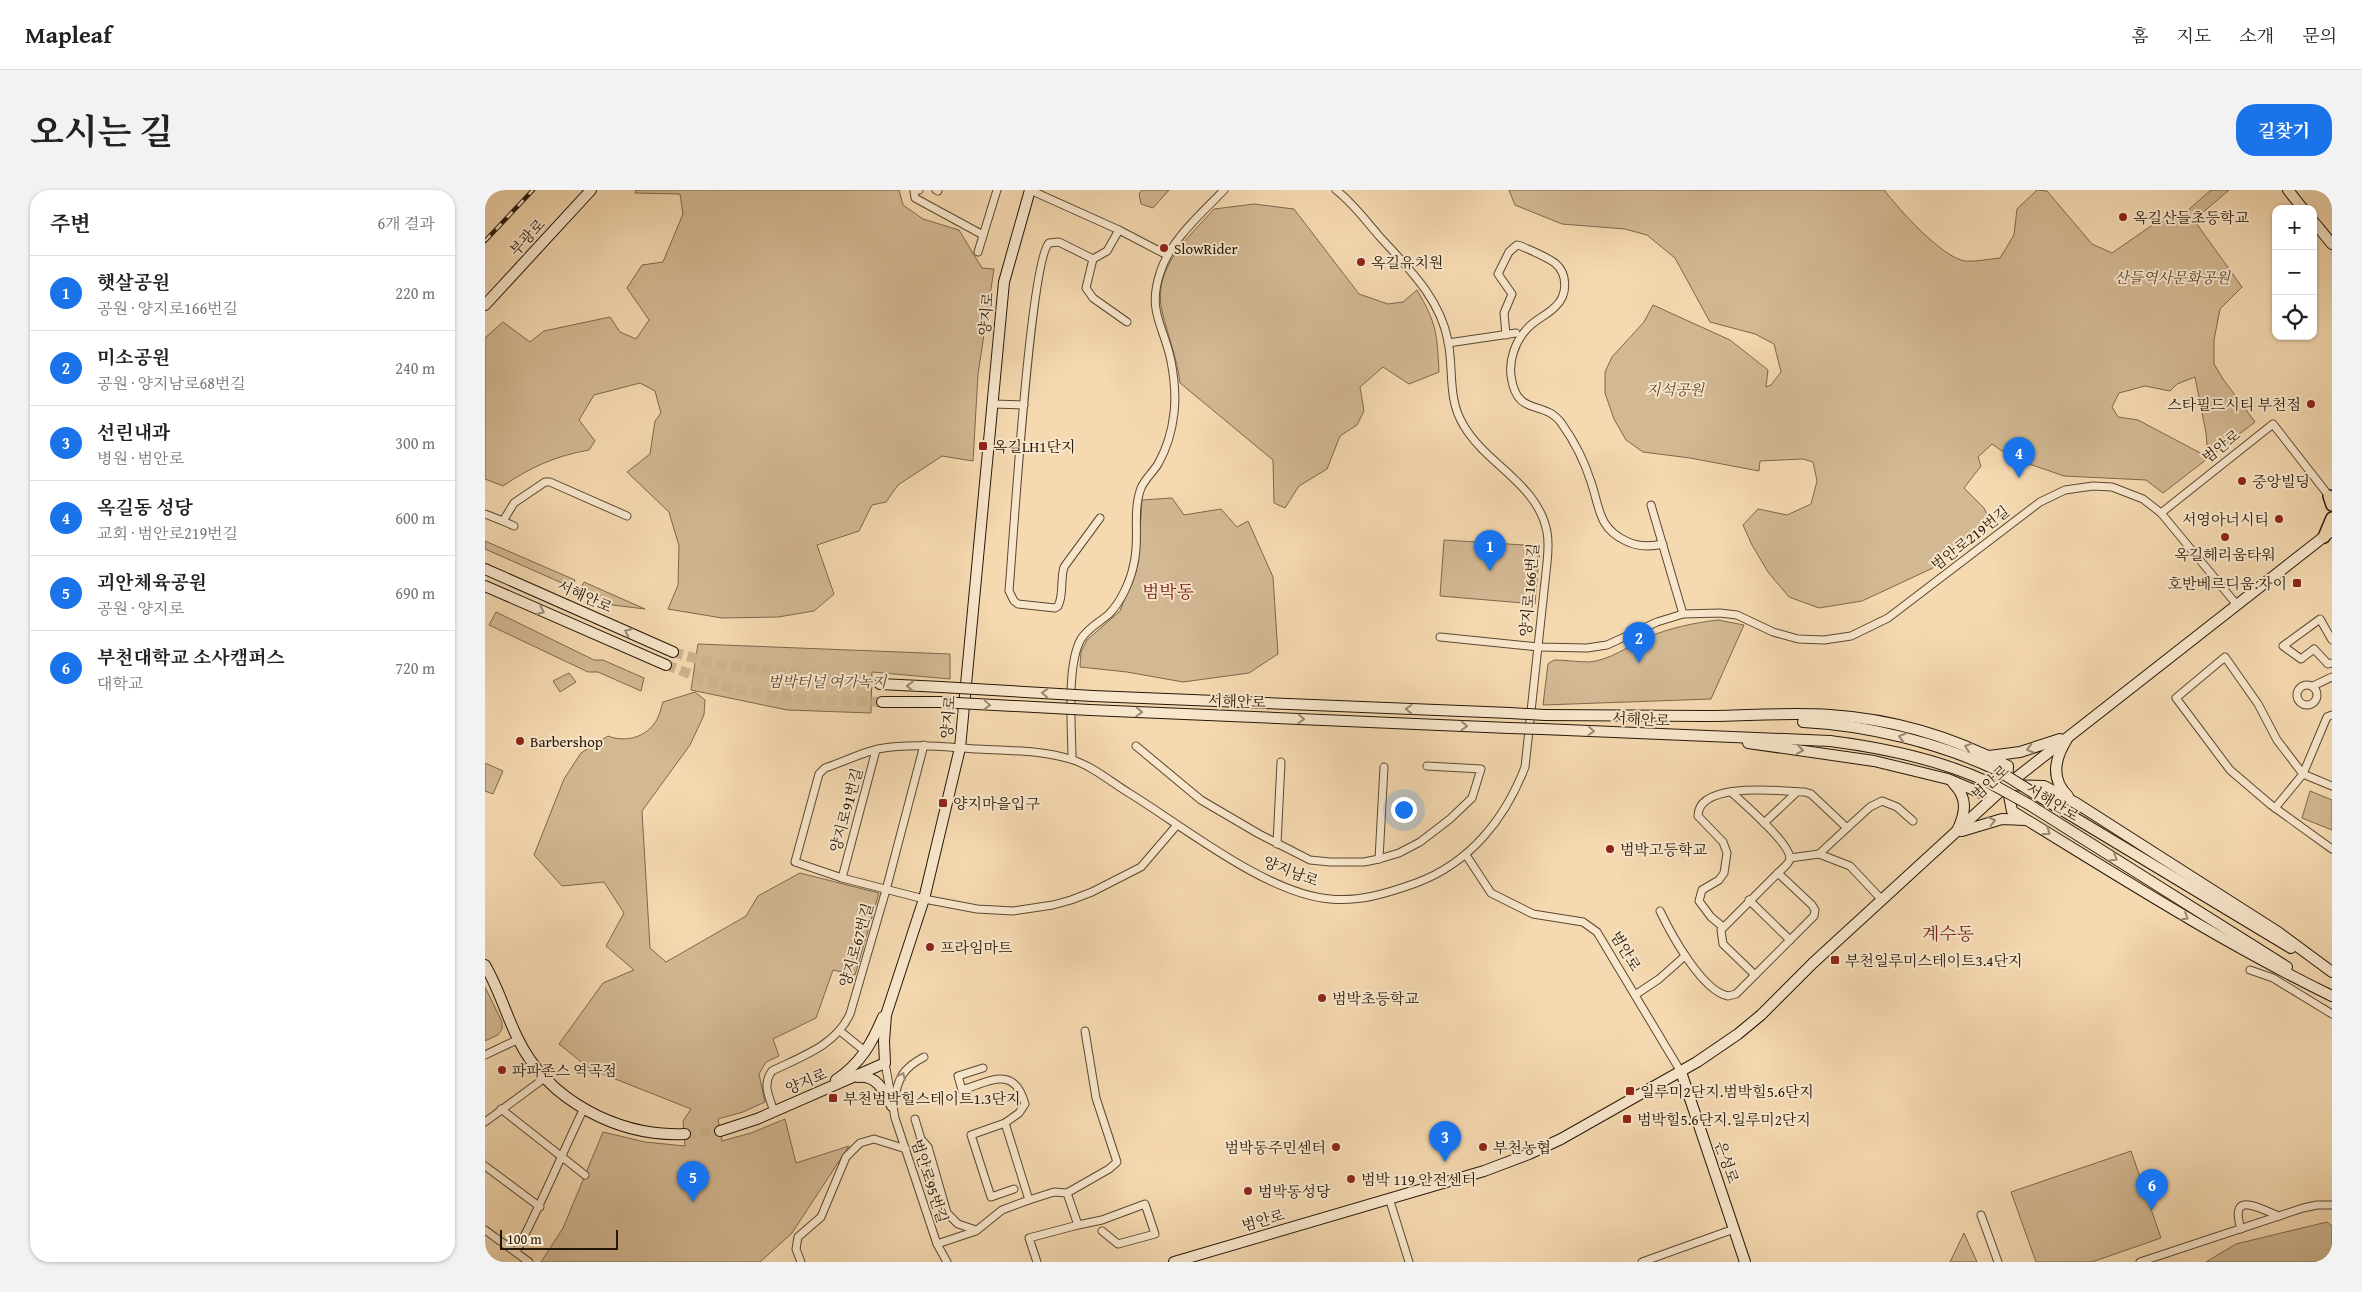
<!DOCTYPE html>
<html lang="ko">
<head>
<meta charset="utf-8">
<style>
	body { margin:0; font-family:"Gentium Book Plus","Noto Serif KR",serif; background:#f2f2f2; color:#222 }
	.controls { position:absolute; right:15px; top:15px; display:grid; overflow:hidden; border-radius:10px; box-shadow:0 1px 4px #0004 }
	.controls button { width:45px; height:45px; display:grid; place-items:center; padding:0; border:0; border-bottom:1px solid #e0e0e0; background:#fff; color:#222; font:25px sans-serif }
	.scale { position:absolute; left:15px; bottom:12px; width:118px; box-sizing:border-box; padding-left:5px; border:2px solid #251706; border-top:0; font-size:14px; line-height:18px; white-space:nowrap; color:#251706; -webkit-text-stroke:4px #f8e6cc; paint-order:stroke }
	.you { position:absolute; left:918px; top:619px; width:18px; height:18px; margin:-12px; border:4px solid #fff; border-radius:50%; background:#1a73e8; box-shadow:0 0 0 8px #1a73e833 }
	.badge { display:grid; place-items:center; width:32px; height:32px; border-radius:50%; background:#1a73e8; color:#fff; font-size:16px; font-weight:700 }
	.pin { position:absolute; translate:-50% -41px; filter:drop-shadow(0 1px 2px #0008) }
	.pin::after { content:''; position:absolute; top:26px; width:18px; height:15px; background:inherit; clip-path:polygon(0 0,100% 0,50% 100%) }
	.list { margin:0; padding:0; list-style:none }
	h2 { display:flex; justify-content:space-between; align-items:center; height:65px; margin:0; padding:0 20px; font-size:21px }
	h2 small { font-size:16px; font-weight:400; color:#767676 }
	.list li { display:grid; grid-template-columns:32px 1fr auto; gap:15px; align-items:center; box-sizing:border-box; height:75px; padding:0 20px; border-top:1px solid #e0e0e0 }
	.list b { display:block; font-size:19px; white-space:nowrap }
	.list p { margin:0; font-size:16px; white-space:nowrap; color:#767676 }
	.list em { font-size:16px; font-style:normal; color:#767676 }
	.icon { flex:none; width:28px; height:28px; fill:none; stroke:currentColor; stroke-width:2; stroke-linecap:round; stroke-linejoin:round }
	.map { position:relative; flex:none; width:1847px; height:1072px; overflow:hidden; border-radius:20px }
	header { display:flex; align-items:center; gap:30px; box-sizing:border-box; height:70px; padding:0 25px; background:#fff; border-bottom:1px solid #e0e0e0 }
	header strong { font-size:24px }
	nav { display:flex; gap:28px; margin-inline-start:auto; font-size:18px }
	.intro { display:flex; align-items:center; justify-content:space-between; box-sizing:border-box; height:120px; padding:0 30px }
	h1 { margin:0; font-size:35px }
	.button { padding:12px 22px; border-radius:20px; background:#1a73e8; color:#fff; font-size:18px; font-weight:700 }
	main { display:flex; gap:30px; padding:0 30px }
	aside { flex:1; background:#fff; border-radius:20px; box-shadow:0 1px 4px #0004 }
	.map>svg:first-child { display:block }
</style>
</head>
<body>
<header>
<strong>Mapleaf</strong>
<nav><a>홈</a><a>지도</a><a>소개</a><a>문의</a></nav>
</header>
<div class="intro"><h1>오시는 길</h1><a class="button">길찾기</a></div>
<main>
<aside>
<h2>주변<small>6개 결과</small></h2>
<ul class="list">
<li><span class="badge">1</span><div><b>햇살공원</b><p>공원 · 양지로166번길</p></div><em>220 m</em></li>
<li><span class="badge">2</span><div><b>미소공원</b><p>공원 · 양지남로68번길</p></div><em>240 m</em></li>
<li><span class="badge">3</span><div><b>선린내과</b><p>병원 · 범안로</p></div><em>300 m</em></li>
<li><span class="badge">4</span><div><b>옥길동 성당</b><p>교회 · 범안로219번길</p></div><em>600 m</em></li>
<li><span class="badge">5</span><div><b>괴안체육공원</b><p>공원 · 양지로</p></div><em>690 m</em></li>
<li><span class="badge">6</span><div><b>부천대학교 소사캠퍼스</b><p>대학교</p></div><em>720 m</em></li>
</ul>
</aside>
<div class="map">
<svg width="1847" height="1072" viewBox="0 0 1847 1072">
	<rect width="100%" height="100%" fill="#f5d9b0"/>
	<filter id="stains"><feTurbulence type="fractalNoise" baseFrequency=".004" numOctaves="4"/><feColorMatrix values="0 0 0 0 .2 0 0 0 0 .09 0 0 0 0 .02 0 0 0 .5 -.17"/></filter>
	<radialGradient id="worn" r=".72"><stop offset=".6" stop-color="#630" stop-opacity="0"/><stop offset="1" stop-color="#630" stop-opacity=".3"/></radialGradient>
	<g fill="#d2b893" stroke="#7c684c" fill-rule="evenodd">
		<path d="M151,0H414L418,15L438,29L474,40L497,78L509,79L493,184L488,271L457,266L413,295L401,312L387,315L374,341L332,355L349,404L329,421L293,427L237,428L183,419L193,395L194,356L184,322L142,282L165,264L170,231L176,223L170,201L155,193L109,205L94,230L110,251L104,260C70,266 46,277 18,296L0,289V148L18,132L45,152L59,141L125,127L135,142L151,149L164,130L142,98L157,75L178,72L198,24L195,4L150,3Z"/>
		<path d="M657,0H684L668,18L656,14L654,4Z"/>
		<path d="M1024,0H1399C1414,19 1456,67 1480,71C1490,72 1504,69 1515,68L1529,45L1532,19L1552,0L1562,1L1607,54L1627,63L1669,34L1701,22L1726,0H1744L1709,30L1757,97L1735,119L1729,150V174L1738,189L1770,232L1678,303L1661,290L1579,286L1527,268L1507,254L1493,267L1496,276L1479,298L1499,318L1506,333L1460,365L1448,378L1377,411L1334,418L1304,407L1283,382L1267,355L1258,335L1273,319L1302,325L1326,314L1332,291L1328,272L1318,269L1275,271L1274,281L1205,268L1158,262L1141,250L1129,229L1120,203V182L1127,167L1159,132L1168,115L1245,150L1283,180L1281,197L1286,195L1296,182L1289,154L1270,144L1225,132L1190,68L1162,45L1140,39L1077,34L1030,15ZM1710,187L1721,243L1723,267L1653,230L1633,227L1627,217L1634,203L1660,196L1685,201L1692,194Z"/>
		<path d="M769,14L809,19L874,104L903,114L918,112L932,100C952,134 952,144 954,182L924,194L898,177L875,197L879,221L872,235L855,246L842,279L814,296L800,318L789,313L788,270L695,193C692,168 683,146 677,121C667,78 703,48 729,19Z"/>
		<path d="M687,308L699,325L736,319L752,337L763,331L788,387L793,464L764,483L698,492L642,482L595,477L596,462L602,450L635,421L653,374L657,310Z"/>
		<path d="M959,350L1055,356L1050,414L955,406Z"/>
		<path d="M0,351L90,390L86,397L0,359Z"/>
		<path d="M99,392L160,419L127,415L95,400Z"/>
		<path d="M11,422L109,470H118L159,488L156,501L113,482H103L4,435Z"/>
		<path d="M1233,430L1259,435L1226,509L1058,515L1063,474L1069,470C1080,470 1093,472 1104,472C1125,470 1142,457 1161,448C1184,438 1208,433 1233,430Z"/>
		<path d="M213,454L465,464V489L387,482L386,523L302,520L206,500Z"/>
		<path d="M84,483L91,492L75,502L68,491Z"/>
		<path d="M210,502L220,510L219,525L205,555L157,621L165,758L181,772L261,726L273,706L315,683L394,703L370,785L348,780L331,828L288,849L294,866L281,872L274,884L280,912L258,922L233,929L237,951L266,943L300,929L311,973L364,956L307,1043L275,1072H56L78,1038L118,942L160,952L200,956L198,931L206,919L105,879L74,854L118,793L149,780L121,756L139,723L119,692L77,696L49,665L79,589L96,563L123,546C138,552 158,549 169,534C174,528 176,518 178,512Z"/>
		<path d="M0,573L18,581L8,604L0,601Z"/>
		<path d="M1825,601L1847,610V640L1817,628Z"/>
		<path d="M0,797L17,832V839L13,845L0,851Z"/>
		<path d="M1646,961L1676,1048L1607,1072H1551L1526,1002Z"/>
		<path d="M1842,1032L1847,1036V1072H1721L1751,1054Z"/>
		<path d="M1479,1043L1492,1072H1465Z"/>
	</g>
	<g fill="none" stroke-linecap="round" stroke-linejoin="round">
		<g stroke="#cbb28e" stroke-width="10" stroke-dasharray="10 5" stroke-linecap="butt">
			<path d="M188,462L230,474L395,494"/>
			<path d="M181,475C208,485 234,496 262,501C307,510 353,510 397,512"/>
			<path d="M200,944L235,941"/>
		</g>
		<g stroke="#594830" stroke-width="9">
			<g id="street">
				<path d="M434,0L429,1L430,8L498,45"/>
				<path d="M451,0L453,1"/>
				<path d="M545,0L634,40L682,65"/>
				<path d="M634,40L622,61L608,69L601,98L608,108L642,132"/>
				<path d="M493,62L512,0"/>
				<path d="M608,69L574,52L564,53C545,71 528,355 524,401L529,411L533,414L570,418L573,416C579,405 575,390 579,377L615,328"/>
				<path d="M1021,145L1019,123L1027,104L1013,84L1024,62L1032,55L1036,56C1047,61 1060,66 1070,73C1083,84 1083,105 1070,117C1061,126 1049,130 1041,140C1030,152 1024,170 1026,186C1032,229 1059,208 1077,234C1089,251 1100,273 1106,292C1115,318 1113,338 1141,351C1153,357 1165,357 1178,354"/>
				<path d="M963,153L1031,143"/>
				<path d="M508,214L539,215"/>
				<path d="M1166,315L1198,424"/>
				<path d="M1676,323L1788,234L1844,306L1847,307"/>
				<path d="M0,324L18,331L29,313L60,292H65L142,326"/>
				<path d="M18,331L29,336"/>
				<path d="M955,447L1053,457L1102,458L1122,455L1172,432L1198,424L1235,423L1252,425L1288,442L1313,449L1339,450L1366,446L1403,428L1555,312L1580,300L1608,296L1627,297L1658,309L1676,323L1752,415"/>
				<path d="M1847,450L1835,429L1798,456L1816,469L1829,459L1843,474L1847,473"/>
				<circle cx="1822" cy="505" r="10"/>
				<path d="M1828,496L1847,487"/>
				<path d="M651,556L716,610L774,644L825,670L845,672H879L894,669L914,663L935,652L965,629L987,608L996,579L942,576"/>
				<path d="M587,569C587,539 581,475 596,449C603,438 615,432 624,424C636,412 646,390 649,373C655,349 647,322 656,298C660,289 668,282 673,274C682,258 687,241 689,223C691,207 689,187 686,171C679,136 662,122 675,83C685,50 716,24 739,0"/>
				<path d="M1847,596L1818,584L1792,550L1773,514L1740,467L1691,508L1745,580L1786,615L1847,659"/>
				<path d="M1790,618L1818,584L1842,527L1847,525"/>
				<path d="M1279,633L1312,602"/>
				<path d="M692,635L656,677L607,702L586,710L568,715L528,721L492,719L439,709L357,688L310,672L334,584L340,578C358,572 376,563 393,559C427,553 460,557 493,559C524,561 556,560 585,569C606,575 626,592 644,603C698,636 782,704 845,709C875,712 903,703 931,693C985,673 1020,629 1040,577L1062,373C1063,363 1064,352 1062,342C1053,294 1002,275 979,236C962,209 969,180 963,151C955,108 923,78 895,47C881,31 868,13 851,0"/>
				<path d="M792,654L796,572"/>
				<path d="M1334,664L1362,638"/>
				<path d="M981,665L1006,703L1048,724L1098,732L1112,742L1196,882"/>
				<path d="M1305,668L1334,664L1365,676L1397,710"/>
				<path d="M894,669L899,577"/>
				<path d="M357,688L391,560"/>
				<path d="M1264,710L1305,750"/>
				<path d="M1175,721C1186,744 1217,801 1243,806L1251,804L1329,726L1330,720L1327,715L1293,683C1296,680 1304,674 1305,669C1306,654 1258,613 1246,602"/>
				<path d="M1238,737L1226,727L1214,711L1217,700L1234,690L1239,683L1242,663L1238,652L1213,626C1213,591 1296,601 1320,602L1326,604L1362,638L1385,617L1397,611L1412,617L1428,631"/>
				<path d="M1765,780L1788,788L1847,824"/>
				<path d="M1270,785L1238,754L1236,740L1293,683"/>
				<path d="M1150,805L1174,789L1200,766"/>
				<path d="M355,841L381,862"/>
				<path d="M0,865L34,849"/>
				<path d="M400,873L410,928L452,1054L462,1072"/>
				<path d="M498,878L473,886L477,900C506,891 529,875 540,914L534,923L520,933"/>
				<path d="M409,911C413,888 418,878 439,867"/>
				<path d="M16,919L100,985"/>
				<path d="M289,921C284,907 277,894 287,881C317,866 350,856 365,824L401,700L439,555"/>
				<path d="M430,929L436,949L443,957L462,1023L473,1034L491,1040"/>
				<path d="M0,932L61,887"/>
				<path d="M0,976L55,1017"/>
				<path d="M904,1008L924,1072"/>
				<path d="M544,1010L569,1002L582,1003L624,979L632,972L611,908L600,841"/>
				<path d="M1496,1025L1513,1072"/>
				<path d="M593,1035L617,1030L660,1014L670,1044L633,1054L617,1041"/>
				<path d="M1756,1039C1744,1000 1773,1018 1794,1026"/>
				<path d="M0,1040L44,1072"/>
				<path d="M452,1054L491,1041L517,1020L544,1010L520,933L486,945L506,1007L529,999"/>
				<path d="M31,1062C56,1015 76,966 99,918"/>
				<path d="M316,1072L311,1059L313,1047L336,1027L361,967L375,953L389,949L421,959"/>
				<path d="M552,1072L544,1048L593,1035L582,1003"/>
				<path d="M1157,1072L1249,1039"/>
				<path d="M1655,1072L1818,1018L1832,1015H1847"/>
			</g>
		</g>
		<g stroke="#251706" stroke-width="12">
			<g id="secondary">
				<path d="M1803,0L1818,19"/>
				<path d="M1828,31L1847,54"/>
				<path d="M0,115L106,0"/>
				<path d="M0,379L188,462"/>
				<path d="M0,396L181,475"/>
				<path d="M395,494L456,497"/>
				<path d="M608,506L1025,523"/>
				<path d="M397,512H454"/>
				<path d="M605,520L1024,538"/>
				<path d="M1060,525L1221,526"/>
				<path d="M1216,526C1259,526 1303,522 1345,525C1407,529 1468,547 1523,576L1522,595L1559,596L1591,613L1793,742L1847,782"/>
				<path d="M1318,532C1382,535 1454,553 1512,580"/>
				<path d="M1057,539L1345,551C1400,558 1453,569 1503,592"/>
				<path d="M1582,549C1570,568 1565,589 1583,606"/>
				<path d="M1263,553L1389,571L1463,589L1496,603L1519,596"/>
				<path d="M1504,566L1535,562L1575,549"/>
				<path d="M1468,593C1483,608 1481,622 1472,641"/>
				<path d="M1522,596L1527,621C1632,685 1736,752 1847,806"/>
				<path d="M1552,605L1806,758"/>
				<path d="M1543,614L1802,777"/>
				<path d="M1477,641L1517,629L1540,630"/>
				<path d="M0,775C14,799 21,825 33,849C63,911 134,947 200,944"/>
				<path d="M1196,882L1260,1072"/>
				<path d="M373,887C392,885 399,901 407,916"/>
				<path d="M351,890C376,873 387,853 398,827"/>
				<path d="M235,941L272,929L400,873L399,851L401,825L439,709L475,558L519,92L545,0"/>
				<path d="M689,1072L999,981L1044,964L1076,949L1212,872L1253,844L1276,825L1328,773L1522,595L1845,342"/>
			</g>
		</g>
		<g stroke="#251706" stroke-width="14">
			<g id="primary">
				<path d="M1844,306L1847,315"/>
				<path d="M1839,347L1847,328"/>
			</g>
		</g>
		<use href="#street" stroke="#f8e6cc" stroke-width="7"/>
		<use href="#secondary" stroke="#f8e6cc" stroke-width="10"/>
		<use href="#primary" stroke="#f5d9b0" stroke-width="11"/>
		<g stroke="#251706" stroke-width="4.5">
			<path id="rail" d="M0,51L48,0"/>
		</g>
		<use href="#rail" stroke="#f8e6cc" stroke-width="2.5" stroke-dasharray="8" stroke-linecap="butt"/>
		<g stroke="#251706" stroke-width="12" stroke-linecap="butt">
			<g id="secondary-bridge">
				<path d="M456,497L608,506"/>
				<path d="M454,512L605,520"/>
				<path d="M1025,523L1060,525"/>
				<path d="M1024,538L1057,539"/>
				<path d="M1512,580L1552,605"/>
				<path d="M1503,592L1543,614"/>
			</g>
		</g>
		<use href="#secondary-bridge" stroke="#f8e6cc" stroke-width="10"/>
	</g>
	<defs><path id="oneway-chevron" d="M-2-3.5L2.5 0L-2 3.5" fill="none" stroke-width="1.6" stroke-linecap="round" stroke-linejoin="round" transform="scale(1.25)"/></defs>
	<g stroke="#998973">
		<use href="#oneway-chevron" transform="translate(56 421) rotate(24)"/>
		<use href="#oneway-chevron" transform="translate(143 442) rotate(-156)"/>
		<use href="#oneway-chevron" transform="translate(425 496) rotate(-178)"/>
		<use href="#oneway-chevron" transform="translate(560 503) rotate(-177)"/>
		<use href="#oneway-chevron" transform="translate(502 515) rotate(3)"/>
		<use href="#oneway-chevron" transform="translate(924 519) rotate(-178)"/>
		<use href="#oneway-chevron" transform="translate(654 522) rotate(2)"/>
		<use href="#oneway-chevron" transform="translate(816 529) rotate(2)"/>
		<use href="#oneway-chevron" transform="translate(979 536) rotate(2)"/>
		<use href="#oneway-chevron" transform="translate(1106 541) rotate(3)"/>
		<use href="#oneway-chevron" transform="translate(1417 547) rotate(-164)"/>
		<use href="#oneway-chevron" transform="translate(1483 557) rotate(-161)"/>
		<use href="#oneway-chevron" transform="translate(1545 559) rotate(164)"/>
		<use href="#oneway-chevron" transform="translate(1315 560) rotate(8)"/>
		<use href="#oneway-chevron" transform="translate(1507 631) rotate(-14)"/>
		<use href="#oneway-chevron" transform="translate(1562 642) rotate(33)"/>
		<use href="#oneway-chevron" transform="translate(1629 668) rotate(32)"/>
		<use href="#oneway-chevron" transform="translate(1700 727) rotate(31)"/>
		<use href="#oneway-chevron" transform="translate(417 886) rotate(-65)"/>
	</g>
	<g fill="#8f2418" stroke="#f8e6cc" stroke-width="2">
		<circle cx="1638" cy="27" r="5"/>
		<circle cx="679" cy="58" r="5"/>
		<circle cx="876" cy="72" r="5"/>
		<circle cx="1826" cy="214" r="5"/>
		<rect x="493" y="251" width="10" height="10" rx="2.5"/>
		<circle cx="1757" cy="291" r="5"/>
		<circle cx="1794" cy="329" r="5"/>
		<circle cx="1740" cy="347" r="5"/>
		<rect x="1807" y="388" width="10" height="10" rx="2.5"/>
		<circle cx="35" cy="551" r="5"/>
		<rect x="453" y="608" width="10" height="10" rx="2.5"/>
		<circle cx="1125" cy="659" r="5"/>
		<circle cx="445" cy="757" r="5"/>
		<rect x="1345" y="765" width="10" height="10" rx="2.5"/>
		<circle cx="837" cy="808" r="5"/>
		<circle cx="17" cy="880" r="5"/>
		<rect x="1140" y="896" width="10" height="10" rx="2.5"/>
		<rect x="343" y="903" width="10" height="10" rx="2.5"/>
		<rect x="1137" y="924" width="10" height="10" rx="2.5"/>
		<circle cx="851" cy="957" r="5"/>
		<circle cx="998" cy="957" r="5"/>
		<circle cx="866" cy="989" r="5"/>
		<circle cx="763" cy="1001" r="5"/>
	</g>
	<g text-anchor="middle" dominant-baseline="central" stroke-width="4" stroke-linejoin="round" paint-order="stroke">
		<g font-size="15" fill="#251706" stroke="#f8e6cc" text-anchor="start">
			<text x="1648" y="27">옥길산들초등학교</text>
			<text x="689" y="58">SlowRider</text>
			<text x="886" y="72">옥길유치원</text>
			<text x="1816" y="214" text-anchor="end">스타필드시티 부천점</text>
			<text x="508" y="256">옥길LH1단지</text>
			<text x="1767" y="291">중앙빌딩</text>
			<text x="1784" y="329" text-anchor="end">서영아너시티</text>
			<text x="1740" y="364" text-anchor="middle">옥길헤리움타워</text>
			<text x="1802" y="393" text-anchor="end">호반베르디움.자이</text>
			<text x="45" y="551">Barbershop</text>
			<text x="468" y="613">양지마을입구</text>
			<text x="1135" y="659">범박고등학교</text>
			<text x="455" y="757">프라임마트</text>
			<text x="1360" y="770">부천일루미스테이트3.4단지</text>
			<text x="847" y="808">범박초등학교</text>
			<text x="27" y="880">파파존스 역곡점</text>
			<text x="1155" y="901">일루미2단지.범박힐5.6단지</text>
			<text x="358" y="908">부천범박힐스테이트1.3단지</text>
			<text x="1152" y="929">범박힐5.6단지.일루미2단지</text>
			<text x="841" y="957" text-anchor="end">범박동주민센터</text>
			<text x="1008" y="957">부천농협</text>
			<text x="876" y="989">범박 119 안전센터</text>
			<text x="773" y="1001">범박동성당</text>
		</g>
		<g font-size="15" fill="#251706" stroke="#f8e6cc">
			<text transform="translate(42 47) rotate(-47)">부광로</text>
			<text transform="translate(501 124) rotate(-85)">양지로</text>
			<text transform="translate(1736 256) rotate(-38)">범안로</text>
			<text transform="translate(1485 348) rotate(-38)">범안로219번길</text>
			<text transform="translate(1044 400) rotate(-85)">양지로166번길</text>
			<text transform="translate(100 406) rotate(24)">서해안로</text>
			<text transform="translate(752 511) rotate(2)">서해안로</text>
			<text transform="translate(463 527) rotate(-85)">양지로</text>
			<text transform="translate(1156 529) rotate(3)">서해안로</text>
			<text transform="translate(1505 592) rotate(-42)">범안로</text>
			<text transform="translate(1568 612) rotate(31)">서해안로</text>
			<text transform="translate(361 620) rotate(-75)">양지로91번길</text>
			<text transform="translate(806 681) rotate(21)">양지남로</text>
			<text transform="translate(371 755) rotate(-74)">양지로67번길</text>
			<text transform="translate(1141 761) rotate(59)">범안로</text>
			<text transform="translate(321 891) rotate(-23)">양지로</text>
			<text transform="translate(1242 972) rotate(71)">은성로</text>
			<text transform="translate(445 991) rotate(72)">범안로95번길</text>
			<text transform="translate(778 1030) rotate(-16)">범안로</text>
		</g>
		<g font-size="15" font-style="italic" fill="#594730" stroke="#f8e6cc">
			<text x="1687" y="87">산들역사문화공원</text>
			<text x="1190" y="199">지석공원</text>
			<text x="342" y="491">범박터널 여가녹지</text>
		</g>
		<g font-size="18" fill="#7a1f14" stroke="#f8e6cc">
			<text x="683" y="401">범박동</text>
			<text x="1463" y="743">계수동</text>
		</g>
	</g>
	<rect width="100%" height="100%" filter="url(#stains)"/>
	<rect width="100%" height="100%" fill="url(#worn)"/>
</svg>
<div class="controls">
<button>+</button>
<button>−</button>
<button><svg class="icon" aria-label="locate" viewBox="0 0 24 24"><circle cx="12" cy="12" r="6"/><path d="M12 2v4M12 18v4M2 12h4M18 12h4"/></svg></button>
</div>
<div class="scale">100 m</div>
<div class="you"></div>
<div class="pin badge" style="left:1005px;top:381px">1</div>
<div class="pin badge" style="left:1154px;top:473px">2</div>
<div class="pin badge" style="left:960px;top:972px">3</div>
<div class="pin badge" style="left:1534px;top:288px">4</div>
<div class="pin badge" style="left:208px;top:1012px">5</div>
<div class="pin badge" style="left:1667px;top:1020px">6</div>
</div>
</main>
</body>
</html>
